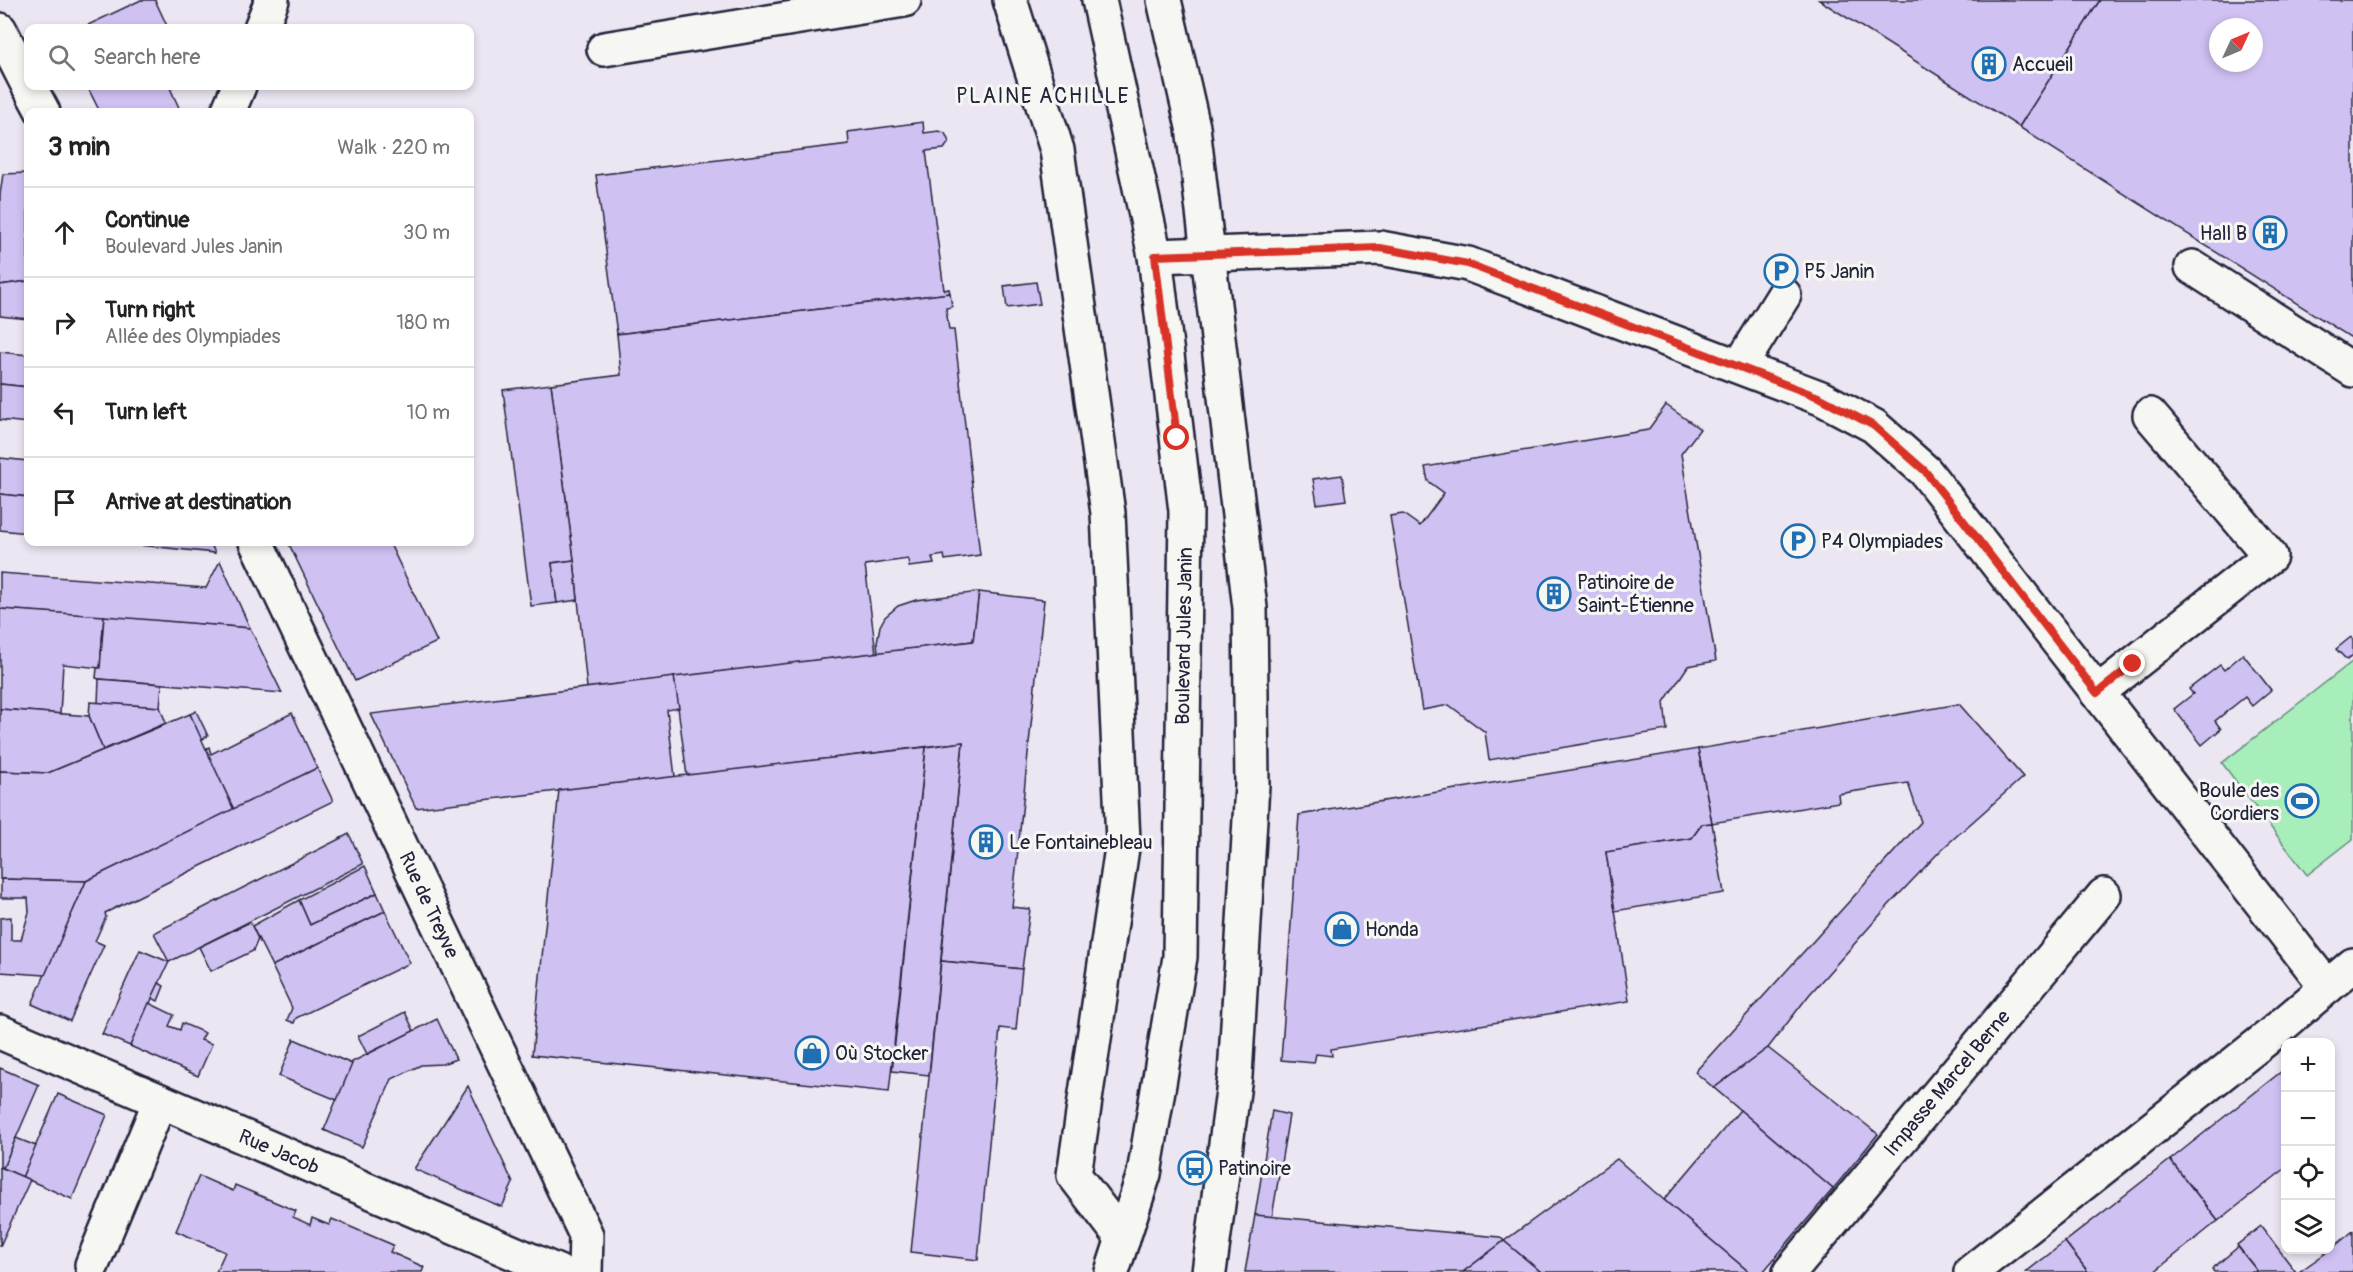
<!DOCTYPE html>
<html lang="en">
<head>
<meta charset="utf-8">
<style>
	body { margin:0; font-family:Pangolin,sans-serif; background:#f6f6f6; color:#222 }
	.controls { position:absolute; right:18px; bottom:18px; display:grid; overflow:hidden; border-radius:12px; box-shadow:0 3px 9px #0003 }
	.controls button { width:54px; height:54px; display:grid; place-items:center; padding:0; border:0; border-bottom:2px solid #e0e0e0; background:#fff; color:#222; font:30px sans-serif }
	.compass { position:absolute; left:2209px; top:18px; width:54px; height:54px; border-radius:50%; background:#fff; box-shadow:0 3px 9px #0003; rotate:46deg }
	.stop { position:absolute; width:18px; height:18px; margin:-14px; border:4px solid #d93025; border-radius:50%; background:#fff }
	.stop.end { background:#d93025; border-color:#fff; box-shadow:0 2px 6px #0008 }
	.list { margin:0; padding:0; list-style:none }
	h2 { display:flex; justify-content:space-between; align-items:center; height:78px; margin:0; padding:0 24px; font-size:26px }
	h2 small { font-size:20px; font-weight:400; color:#767676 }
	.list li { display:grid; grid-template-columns:39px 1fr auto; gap:18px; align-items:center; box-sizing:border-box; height:90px; padding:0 24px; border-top:2px solid #e0e0e0 }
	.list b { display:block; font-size:22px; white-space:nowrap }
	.list p { margin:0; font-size:20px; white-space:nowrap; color:#767676 }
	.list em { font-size:20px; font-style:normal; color:#767676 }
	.icon { flex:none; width:33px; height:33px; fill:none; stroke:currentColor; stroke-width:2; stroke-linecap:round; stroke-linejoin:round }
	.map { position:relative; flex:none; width:2353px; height:1272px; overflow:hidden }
	.search { position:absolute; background:#fff; box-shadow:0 3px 9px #0003; left:24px; top:24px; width:450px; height:66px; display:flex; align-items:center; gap:15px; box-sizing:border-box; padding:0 21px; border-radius:12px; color:#767676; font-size:22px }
	.panel { position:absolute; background:#fff; box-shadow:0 3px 9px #0003; left:24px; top:108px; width:450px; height:438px; border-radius:12px }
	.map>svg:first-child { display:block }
</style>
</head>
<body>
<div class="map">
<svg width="2353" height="1272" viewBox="0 0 2353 1272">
	<rect width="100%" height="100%" fill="#ebe6f2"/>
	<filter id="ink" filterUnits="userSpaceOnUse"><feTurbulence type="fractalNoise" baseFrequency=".0167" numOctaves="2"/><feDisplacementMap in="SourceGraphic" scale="12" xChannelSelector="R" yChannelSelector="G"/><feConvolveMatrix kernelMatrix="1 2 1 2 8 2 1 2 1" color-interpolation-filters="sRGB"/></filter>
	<g filter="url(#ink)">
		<path fill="#a7eebb" stroke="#64887b" stroke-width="1.5" d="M2353,661V839L2307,875L2222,763Z"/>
		<g fill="#d0c1f3" stroke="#22223b" stroke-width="1.5" fill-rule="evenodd">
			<path d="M141,0H155L168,28H73V25L86,26Z"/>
			<path d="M1819,0H2100L2019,127Z"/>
			<path d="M2100,0H2353V339L2019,127ZM2218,27H2254V63H2218Z"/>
			<path d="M87,86H175L170,88L181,112H100Z"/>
			<path d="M923,122L924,133L939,131L945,133L949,142L944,149L926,151L944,290L949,289L950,293L617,334L596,175L849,144L848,132Z"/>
			<path d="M28,173V281L0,285V195L3,174Z"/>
			<path d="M28,281V319L0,316V285Z"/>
			<path d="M1036,282L1040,304L1007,308L1004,286Z"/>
			<path d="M950,293L952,307L946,308L949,330H954L980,555L945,560L944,555L932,557L934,564L909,567L908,559L865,565L876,653L587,688L574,560L551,384L621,375L617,334Z"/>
			<path d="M0,352L28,355V387L0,384Z"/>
			<path d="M0,384L28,387V423L0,420Z"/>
			<path d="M551,384L574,560L552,563L557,603L531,606L503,390Z"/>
			<path d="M1666,405L1700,429L1681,454L1716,661L1688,666L1664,702L1667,730L1489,760L1485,732L1449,705L1422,710L1390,516L1403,514L1420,526L1444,493L1428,481L1425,467L1648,430Z"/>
			<path d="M0,458L28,461V497L0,494Z"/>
			<path d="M1342,475L1346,500L1317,504L1313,479Z"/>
			<path d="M0,494L28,497V533L0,530Z"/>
			<path d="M111,542H210L215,553Z"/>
			<path d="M288,542H389L437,642L355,681Z"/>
			<path d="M574,560L578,600L557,603L552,563Z"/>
			<path d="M220,561L250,628L0,609V573L206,588Z"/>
			<path d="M979,592L973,641L878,653L877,642L880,626L885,617L898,606L916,600Z"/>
			<path d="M979,592L1044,600L1012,907L1030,909L1022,969L941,961L963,742L687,776L674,677L973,641Z"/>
			<path d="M0,609L104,616L100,668L63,664L60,714L0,709Z"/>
			<path d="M104,616L250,628L282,693L99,679L96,678L97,668H100Z"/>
			<path d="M2351,637L2353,640V655L2347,660L2336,649Z"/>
			<path d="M2243,654L2271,690L2252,706L2245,697L2215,721L2221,729L2202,745L2174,709L2193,694L2189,689L2220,665L2224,670Z"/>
			<path d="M674,677L679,708L667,710L675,777L416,808L371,714Z"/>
			<path d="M99,679L162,684L160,707L98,703Z"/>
			<path d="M90,702L160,707L166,723L103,750L89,716Z"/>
			<path d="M1959,704L2023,777L1942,849L1888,906L1809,995L1768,1048L1714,1088L1695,1072L1921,822L1908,783L1838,794L1839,802L1712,823L1698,749Z"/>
			<path d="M0,709L89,716L103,750L48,773L0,771Z"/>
			<path d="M196,711L208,736L201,740L190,714Z"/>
			<path d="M292,713L317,768L234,810L205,749L209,747L211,754Z"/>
			<path d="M190,714L234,810L86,881L0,879V771L48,773Z"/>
			<path d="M963,742L929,1075L892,1071L926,747Z"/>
			<path d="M926,747L889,1092L532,1055L559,790Z"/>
			<path d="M1698,749L1712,823L1702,824L1692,838L1606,852L1629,1001L1331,1049L1332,1056L1316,1054L1314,1063L1281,1060L1299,815Z"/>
			<path d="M317,768L333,801L105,913L106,917L95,941L104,945L70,1021L32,1004L86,881Z"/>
			<path d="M1712,823L1724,893L1615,911L1606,852L1692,838L1702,824Z"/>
			<path d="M349,834L363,864L169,962L154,933Z"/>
			<path d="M365,866L377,893L310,925L299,900Z"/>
			<path d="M1,879L86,881L45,975L0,972V918L11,917V940H21L29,912L28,898H1Z"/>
			<path d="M377,893L385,911L272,966L252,926L299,900L310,925Z"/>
			<path d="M385,911L410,963L296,1018L294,1023L287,1020L292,1008L272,966Z"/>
			<path d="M250,922L258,939L253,951L211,971L199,947Z"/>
			<path d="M140,950L169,962L130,1046L102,1034Z"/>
			<path d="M941,961L1022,969L1016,1030L1000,1028L978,1260L911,1252Z"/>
			<path d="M159,983L164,986L158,1001L152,998Z"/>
			<path d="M149,1003L174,1015L169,1026L180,1030L182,1023L205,1033L201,1040L212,1044L198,1076L130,1046Z"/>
			<path d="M405,1012L414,1031L367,1054L358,1036Z"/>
			<path d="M437,1019L456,1059L442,1064L421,1065L392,1079L362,1147L324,1130L352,1062Z"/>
			<path d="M294,1039L352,1064L337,1100L279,1076Z"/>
			<path d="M1768,1048L1878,1134L1833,1189L1714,1088Z"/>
			<path d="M0,1068L39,1085L3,1168L0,1167Z"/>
			<path d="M2282,1071L2286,1075V1168L2218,1221L2170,1160Z"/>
			<path d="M468,1086L513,1183L502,1207L414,1169Z"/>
			<path d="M58,1094L107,1115L72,1199L22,1177Z"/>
			<path d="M1740,1110L1833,1189L1763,1272H1749L1664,1200Z"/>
			<path d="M1272,1111L1289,1115L1272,1217L1255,1215Z"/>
			<path d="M16,1138L36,1146L22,1177L3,1168Z"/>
			<path d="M1191,1155L1202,1156L1199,1180L1188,1178Z"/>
			<path d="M1617,1159L1664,1200L1749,1272H1541L1504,1241Z"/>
			<path d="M2170,1160L2218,1221L2154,1272H2088L2065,1242Z"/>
			<path d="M0,1167L30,1180L0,1246Z"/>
			<path d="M199,1176L233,1191L235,1185L296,1211L293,1217L310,1225L312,1218L329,1225L332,1219L393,1245L390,1252L424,1267L422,1272H216L225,1252L176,1231Z"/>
			<path d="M1255,1215L1500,1237L1504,1241L1463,1272H1245Z"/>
			<path d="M2261,1226L2296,1272H2258L2237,1245Z"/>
			<path d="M2353,1231V1272H2299L2330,1250Z"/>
			<path d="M1504,1241L1541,1272H1463Z"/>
			<path d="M2065,1242L2088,1272H2026Z"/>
			<path d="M2238,1247L2258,1272H2214L2212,1269Z"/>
		</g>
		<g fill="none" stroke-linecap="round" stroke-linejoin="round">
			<g stroke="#22223b" stroke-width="38">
				<g id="minor">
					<path d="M1010,0L1057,150L1108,513L1123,841L1074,1175L1123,1239"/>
					<path d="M1164,0L1193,127L1250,608L1252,785L1235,1076L1209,1272"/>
					<path d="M261,28L272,0"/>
					<path d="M0,30L28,85"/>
					<path d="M604,49L904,0"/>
					<path d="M29,86L43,112"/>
					<path d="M228,112L239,86"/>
					<path d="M1155,256L1380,248L1468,264L1821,398L1874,426L1925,471L2327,987"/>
					<path d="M2192,267L2353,370"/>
					<path d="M1740,366L1784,295"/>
					<path d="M256,542L586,1235L585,1272"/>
					<path d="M2097,693L2270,556L2150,415"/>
					<path d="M0,1032L558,1272"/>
					<path d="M92,1265L160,1101"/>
					<path d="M1790,1272L2104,895"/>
				</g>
			</g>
			<g stroke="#22223b" stroke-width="38">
				<g id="major">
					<path d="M1099,0L1155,256L1186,511L1180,957L1144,1174L1112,1272"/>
					<path d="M1971,1272L2267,1038L2353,965"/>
				</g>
			</g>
			<use href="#minor" stroke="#f6f6f2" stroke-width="33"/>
			<use href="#major" stroke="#f6f6f2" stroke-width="33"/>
		</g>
	</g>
	<g fill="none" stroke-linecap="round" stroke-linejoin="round" filter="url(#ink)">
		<path stroke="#d93025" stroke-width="8" d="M1177,438L1155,256L1380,248L1468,264L1821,398L1874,426L1925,471L2097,693L2133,664"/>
	</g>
	<defs>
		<g id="building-ring" transform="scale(1.725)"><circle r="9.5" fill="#f6f6f2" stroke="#1f6fb2" stroke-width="1.5"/><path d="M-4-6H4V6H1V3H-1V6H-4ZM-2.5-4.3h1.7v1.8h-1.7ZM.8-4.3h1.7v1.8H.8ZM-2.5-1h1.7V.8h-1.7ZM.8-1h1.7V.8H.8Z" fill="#1f6fb2"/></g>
		<g id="parking-ring" transform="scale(1.725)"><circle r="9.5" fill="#f6f6f2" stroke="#1f6fb2" stroke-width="1.5"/><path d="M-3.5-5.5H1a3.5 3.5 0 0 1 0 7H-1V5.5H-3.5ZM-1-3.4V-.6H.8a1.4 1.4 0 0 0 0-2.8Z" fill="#1f6fb2"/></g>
		<g id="stadium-ring" transform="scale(1.725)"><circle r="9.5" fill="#f6f6f2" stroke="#1f6fb2" stroke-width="1.5"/><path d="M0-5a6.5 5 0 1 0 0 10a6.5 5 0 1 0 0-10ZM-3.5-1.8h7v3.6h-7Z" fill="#1f6fb2"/></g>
		<g id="shop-ring" transform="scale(1.725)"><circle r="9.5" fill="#f6f6f2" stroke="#1f6fb2" stroke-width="1.5"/><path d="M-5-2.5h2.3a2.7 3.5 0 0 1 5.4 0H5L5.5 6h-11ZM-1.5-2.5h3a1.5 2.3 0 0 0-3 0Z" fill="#1f6fb2"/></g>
		<g id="bus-ring" transform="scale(1.725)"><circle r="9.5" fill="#f6f6f2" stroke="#1f6fb2" stroke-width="1.5"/><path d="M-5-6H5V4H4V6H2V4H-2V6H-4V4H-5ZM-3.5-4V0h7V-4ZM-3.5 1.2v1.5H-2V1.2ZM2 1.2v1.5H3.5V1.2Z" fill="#1f6fb2"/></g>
	</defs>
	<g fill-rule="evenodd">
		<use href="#building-ring" x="1989" y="64"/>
		<use href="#building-ring" x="2270" y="233"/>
		<use href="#parking-ring" x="1781" y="271"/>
		<use href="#parking-ring" x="1798" y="541"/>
		<use href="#building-ring" x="1554" y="594"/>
		<use href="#stadium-ring" x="2302" y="801"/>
		<use href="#building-ring" x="986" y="842"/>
		<use href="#shop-ring" x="1342" y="929"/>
		<use href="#shop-ring" x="812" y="1053"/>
		<use href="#bus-ring" x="1195" y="1168"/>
	</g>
	<g text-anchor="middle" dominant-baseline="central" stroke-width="6" stroke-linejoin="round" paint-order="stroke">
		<g font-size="20" fill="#22223b" stroke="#f6f6f2" text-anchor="start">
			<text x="2012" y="64">Accueil</text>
			<text x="2247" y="233" text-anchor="end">Hall B</text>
			<text x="1804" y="271">P5 Janin</text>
			<text x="1821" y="541">P4 Olympiades</text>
			<text x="1577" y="582">Patinoire de<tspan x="1577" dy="23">Saint-Étienne</tspan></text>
			<text x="2279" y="790" text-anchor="end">Boule des<tspan x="2279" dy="23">Cordiers</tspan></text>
			<text x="1009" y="842">Le Fontainebleau</text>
			<text x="1365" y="929">Honda</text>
			<text x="835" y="1053">Où Stocker</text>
			<text x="1218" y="1168">Patinoire</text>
		</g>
		<g font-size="20" fill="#22223b" stroke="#f6f6f2">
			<text transform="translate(1184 636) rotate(-89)">Boulevard Jules Janin</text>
			<text transform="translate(429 905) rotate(65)">Rue de Treyve</text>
			<text transform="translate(1947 1083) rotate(-50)">Impasse Marcel Berne</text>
			<text transform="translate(279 1152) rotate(23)">Rue Jacob</text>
		</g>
		<g font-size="21" letter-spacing="1.5" fill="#22223b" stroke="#f6f6f2">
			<text x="1043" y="96">PLAINE ACHILLE</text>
		</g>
	</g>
</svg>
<div class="controls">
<button>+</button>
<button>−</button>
<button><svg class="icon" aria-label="locate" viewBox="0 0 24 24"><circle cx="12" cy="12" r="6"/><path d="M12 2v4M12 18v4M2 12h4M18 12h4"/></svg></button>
<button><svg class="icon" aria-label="layers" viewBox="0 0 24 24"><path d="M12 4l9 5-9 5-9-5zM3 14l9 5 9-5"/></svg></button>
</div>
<svg class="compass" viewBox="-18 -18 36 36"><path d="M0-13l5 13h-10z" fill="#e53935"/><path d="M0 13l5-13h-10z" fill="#767676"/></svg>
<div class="stop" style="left:1177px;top:438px"></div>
<div class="stop end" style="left:2133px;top:664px"></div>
<div class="search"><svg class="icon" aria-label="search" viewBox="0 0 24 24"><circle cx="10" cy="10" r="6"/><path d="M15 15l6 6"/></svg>Search here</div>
<section class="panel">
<h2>3 min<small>Walk · 220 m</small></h2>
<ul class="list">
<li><svg class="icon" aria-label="ahead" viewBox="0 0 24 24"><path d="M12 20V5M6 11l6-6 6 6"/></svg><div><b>Continue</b><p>Boulevard Jules Janin</p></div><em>30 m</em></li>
<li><svg class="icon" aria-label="right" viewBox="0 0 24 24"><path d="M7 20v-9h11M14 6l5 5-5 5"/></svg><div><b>Turn right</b><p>Allée des Olympiades</p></div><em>180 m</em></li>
<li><svg class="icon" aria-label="left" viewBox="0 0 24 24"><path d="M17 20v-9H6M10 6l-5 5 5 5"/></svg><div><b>Turn left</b></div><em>10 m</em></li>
<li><svg class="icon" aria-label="arrive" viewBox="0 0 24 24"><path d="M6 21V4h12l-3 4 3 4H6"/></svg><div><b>Arrive at destination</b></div></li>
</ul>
</section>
</div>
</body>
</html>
